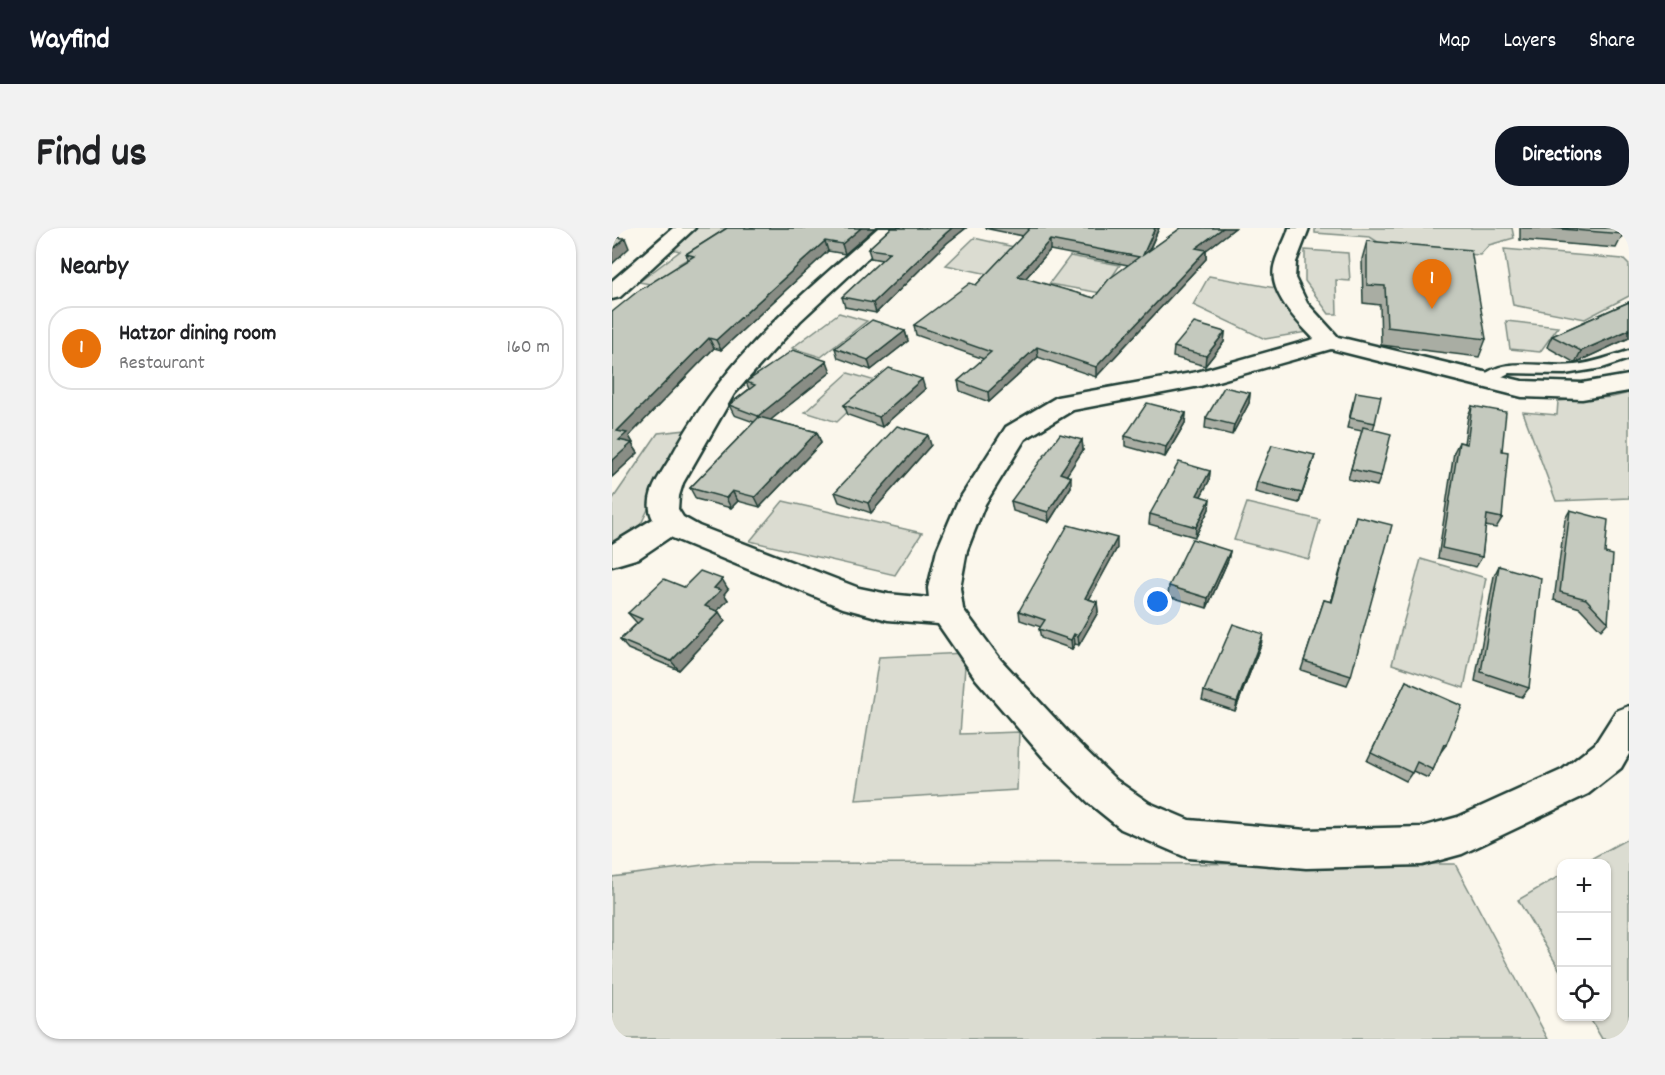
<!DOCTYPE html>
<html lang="en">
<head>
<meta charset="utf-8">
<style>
	body { margin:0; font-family:Dekko,sans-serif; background:#f2f2f2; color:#202124 }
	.controls { position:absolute; right:18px; bottom:18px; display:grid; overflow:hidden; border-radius:12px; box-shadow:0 2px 4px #0004 }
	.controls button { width:54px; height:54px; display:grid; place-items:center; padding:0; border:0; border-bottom:2px solid #e0e0e0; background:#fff; color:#202124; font:30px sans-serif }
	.you { position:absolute; left:546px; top:374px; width:21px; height:21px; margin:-15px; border:4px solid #fff; border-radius:50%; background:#1a73e8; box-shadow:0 0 0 9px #1a73e833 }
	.badge { display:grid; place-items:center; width:39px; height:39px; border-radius:50%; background:#111827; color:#fff; font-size:20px; font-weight:700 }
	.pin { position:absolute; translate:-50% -50px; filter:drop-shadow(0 2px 3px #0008) }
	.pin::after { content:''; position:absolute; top:32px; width:21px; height:18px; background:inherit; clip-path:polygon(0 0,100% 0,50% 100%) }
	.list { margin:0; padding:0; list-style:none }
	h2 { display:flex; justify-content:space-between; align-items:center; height:78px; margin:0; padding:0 24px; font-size:26px }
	h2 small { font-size:20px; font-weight:400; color:#757577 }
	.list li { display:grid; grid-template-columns:39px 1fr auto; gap:18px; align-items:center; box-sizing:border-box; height:84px; margin:0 12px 12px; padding:0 12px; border:2px solid #e0e0e0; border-radius:24px }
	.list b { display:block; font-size:22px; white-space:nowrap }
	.list p { margin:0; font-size:20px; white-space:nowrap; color:#757577 }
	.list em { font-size:20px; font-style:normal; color:#757577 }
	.icon { flex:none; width:33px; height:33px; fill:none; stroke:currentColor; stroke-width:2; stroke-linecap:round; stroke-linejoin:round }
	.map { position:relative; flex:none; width:1017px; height:811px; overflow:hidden; border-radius:24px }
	header { display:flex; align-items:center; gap:36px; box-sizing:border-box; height:84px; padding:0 30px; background:#111827; color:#fff }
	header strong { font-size:28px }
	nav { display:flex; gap:33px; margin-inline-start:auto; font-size:21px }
	.intro { display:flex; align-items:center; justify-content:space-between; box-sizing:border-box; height:144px; padding:0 36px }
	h1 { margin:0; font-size:42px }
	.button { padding:15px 27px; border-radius:24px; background:#111827; color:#fff; font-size:21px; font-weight:700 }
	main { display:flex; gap:36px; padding:0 36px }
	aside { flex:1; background:#fff; border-radius:24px; box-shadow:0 2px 4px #0004 }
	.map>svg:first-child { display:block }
</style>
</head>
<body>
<header>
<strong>Wayfind</strong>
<nav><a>Map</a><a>Layers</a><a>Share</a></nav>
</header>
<div class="intro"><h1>Find us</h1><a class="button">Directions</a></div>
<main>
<aside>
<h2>Nearby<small></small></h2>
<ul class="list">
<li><span class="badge" style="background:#e8710a">1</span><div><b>Hatzor dining room</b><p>Restaurant</p></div><em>160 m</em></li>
</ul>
</aside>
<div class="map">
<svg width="1017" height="811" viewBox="0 0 1017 811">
	<rect width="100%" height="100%" fill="#fbf7ec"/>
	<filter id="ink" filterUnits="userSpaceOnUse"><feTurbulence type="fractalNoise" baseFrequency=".0167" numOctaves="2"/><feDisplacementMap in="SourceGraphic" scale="12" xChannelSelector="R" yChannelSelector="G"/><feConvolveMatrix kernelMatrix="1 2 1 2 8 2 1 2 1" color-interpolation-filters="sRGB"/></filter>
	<g filter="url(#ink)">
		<g fill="#dbdcd1" stroke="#7d8c82" stroke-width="1.5">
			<path d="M83,0H127L67,36L80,39L38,56L27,54L68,23L56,20Z"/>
			<path d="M703,0H900L902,10L877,17L868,27L777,21L758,9L703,5Z"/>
			<path d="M362,10L402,19L376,46L334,37Z"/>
			<path d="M892,21L1011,31L1017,37V68L973,91L901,77Z"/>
			<path d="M693,22L736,25L738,53L724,52L725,86H717L693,53Z"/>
			<path d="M458,28L508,37L489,65L437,56Z"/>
			<path d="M597,48L669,61L701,103L653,111L581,77Z"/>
			<path d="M227,85L255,93L209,129L180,120Z"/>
			<path d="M894,93L946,99L928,124L898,121Z"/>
			<path d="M236,145L267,154L225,194L193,184Z"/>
			<path d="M1017,165V270L944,273L911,184L945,187L946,173L1001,169Z"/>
			<path d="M75,202L25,304L0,316V272L46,205Z"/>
			<path d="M171,273L310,305L283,347L138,313Z"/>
			<path d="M635,275L708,292L697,331L622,312Z"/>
			<path d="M809,331L874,350L852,460L780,436Z"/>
			<path d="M354,425L348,506L407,504L405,562L244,572L267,429Z"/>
			<path d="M1017,610V811H990L977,789L994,788V636L971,635Z"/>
			<path d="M106,635L843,636L936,811H0V649Z"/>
			<path d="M949,647V744L906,672Z"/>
		</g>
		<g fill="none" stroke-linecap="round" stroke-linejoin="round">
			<g stroke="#1f3d34" stroke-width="5">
				<path id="service" d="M1017,123V131L990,140L953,146L897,145L876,156H868L866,153C888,126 932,141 963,137C982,135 999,128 1017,123Z"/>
			</g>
			<g stroke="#1f3d34" stroke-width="5">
				<g id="minor">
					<path d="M61,0H83L8,69L0,71V53Z"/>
					<path d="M266,0H288L188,93L122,166L71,255L67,268L66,281L71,289L87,298L247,360L276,366L317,370L316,360L325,322L345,275L394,199L445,169L585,144L702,111C685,93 654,63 663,35C666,23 674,12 677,0H697L684,34L683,50L695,75L726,109L910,153L970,155L1017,147V163L970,171L910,169L719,121L588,158L461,182L413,211L373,276L355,322L348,360L351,381L388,431L462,511L504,552L537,575L577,592L694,602L810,599L846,589L950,542L983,516L1004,483L1017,478V526L1009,540L976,566L850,626L810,637L694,640L576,630L509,601L478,576L436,535L364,451L326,396L276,392L231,380L58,309L27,330L0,338V316L41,291C30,269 48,248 59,229C113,129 183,73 266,0Z"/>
				</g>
			</g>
			<use href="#service" fill="#fbf7ec" fill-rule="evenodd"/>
			<use href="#minor" fill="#fbf7ec" fill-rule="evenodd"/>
		</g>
		<g fill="#a9ada3" stroke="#1f3d34" stroke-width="1.5" fill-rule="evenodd">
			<path d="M115,0H263L233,26L216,23L109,122L102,120L17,208L21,215L20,216L26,225L0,249L76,31L74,26Z"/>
			<path d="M279,0H354L335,15L264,85L233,79L230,69L270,32L259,30L256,21Z"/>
			<path d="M372,0H547L537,23L569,0H623L594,22V31L484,149L426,129L377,174L348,163L346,153L372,131L304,107L302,97L364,57L411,8ZM438,22L516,37L482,70L413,51Z"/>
			<path d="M908,0H1011V6L1004,20L908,12Z"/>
			<path d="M755,13L874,111L867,129L769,117L768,77L751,75L750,31Z"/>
			<path d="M1017,74V110L963,135L935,119L940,108Z"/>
			<path d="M293,103L296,113L259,142L226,130L223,120Z"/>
			<path d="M613,104L612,114L593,138L561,129L562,119Z"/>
			<path d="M219,144L158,192L205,204L209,215L148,279L126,273L119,280L84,271L78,260L142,194L122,187L117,177L137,161L134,154Z"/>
			<path d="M313,161L270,199L236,187L232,177Z"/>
			<path d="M638,165L637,175L620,207L593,200L594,190Z"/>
			<path d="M741,174L763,195L761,202L769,248L765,258L736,251L750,203L735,200Z"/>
			<path d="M860,178L890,223V290L884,300L873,298L870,329L864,339L826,330L842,224L847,214L852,215L856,188Z"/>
			<path d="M574,185L573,195L553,229L513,218V208Z"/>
			<path d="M470,212L471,222L454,247L459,259L437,294L401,283L399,273Z"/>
			<path d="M319,217L259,285L227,274L223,264Z"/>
			<path d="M703,227L687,275L643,264L645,254Z"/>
			<path d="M598,243L597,253L589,268L597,281L583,309L537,296L538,286Z"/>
			<path d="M958,282L993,325L996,394L989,402L968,380L942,372L953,291Z"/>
			<path d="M744,288L739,448L735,457L689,442L712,372L719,374Z"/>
			<path d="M505,320L477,371L485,374L486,384L467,417L463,416L460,421L429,410L427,401L429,399L408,392L407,383Z"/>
			<path d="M618,323L616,332L595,380L556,368L557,358Z"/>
			<path d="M887,338L917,460L910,469L863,453L882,348Z"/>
			<path d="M72,359L116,361L112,366L116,372L105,383L113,393L67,442L16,421L8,412L25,395L16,385Z"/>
			<path d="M649,416L623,483L590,472L592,463Z"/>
			<path d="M794,453L834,517L828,525L821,542L816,550L801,543L794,553L755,533Z"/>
		</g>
		<g fill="#898d85" stroke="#1f3d34" stroke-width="1.5">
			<path d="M249,0H263L233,26L230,16Z"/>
			<path d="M340,0H354L335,15L264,85L261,75L334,5Z"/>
			<path d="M543,0H547L530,37L531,27Z"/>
			<path d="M611,0H623L584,30V20Z"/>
			<path d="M13,10L17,20L0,36V22Z"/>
			<path d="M438,12V22L407,58L406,48Z"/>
			<path d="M213,13L216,23L109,122L104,112Z"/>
			<path d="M594,22V31L484,149V139Z"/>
			<path d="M1017,102V110L963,135L969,123Z"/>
			<path d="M293,103L296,113L259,142L256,132Z"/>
			<path d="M613,104L612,114L593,138L594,128Z"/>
			<path d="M97,110L102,120L17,208L21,215L20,216L26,225L0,249V233L7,212L5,203Z"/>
			<path d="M425,119L426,129L377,174L376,164Z"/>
			<path d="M215,133L219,144L151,198L146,188Z"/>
			<path d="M310,151L313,161L270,199L267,189Z"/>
			<path d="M638,165L637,175L620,207L622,197Z"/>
			<path d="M574,185L573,195L553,229L554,219Z"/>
			<path d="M205,204L209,215L148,279L143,269Z"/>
			<path d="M316,207L319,217L259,285L256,275Z"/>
			<path d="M470,212L471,222L449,256L448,245Z"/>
			<path d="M703,227L700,237L687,275L690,265Z"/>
			<path d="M598,243L597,253L584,277L585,267Z"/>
			<path d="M459,249V259L437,294L436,284Z"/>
			<path d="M120,263L126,273L119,280L114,270Z"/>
			<path d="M598,271L597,281L583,309L584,299Z"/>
			<path d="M505,310V320L473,379V370Z"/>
			<path d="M618,323L616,332L595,380L596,370Z"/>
			<path d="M110,351L116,361L112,366L116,372L100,388L93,378L102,360Z"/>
			<path d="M485,374L486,384L467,417L466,408Z"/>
			<path d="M107,384L113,393L67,442L59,433Z"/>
			<path d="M462,406L463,416L460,421L459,412Z"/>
			<path d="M651,406L649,416L623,483L625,474Z"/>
		</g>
		<g fill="#c4c9be" stroke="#1f3d34" stroke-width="1.5" fill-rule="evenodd">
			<path d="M115,0H249L230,16L213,13L104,112L97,110L5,203L15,205L7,212L20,215L0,233V84L26,63L82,28L74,26Z"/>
			<path d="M279,0H340L334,5L261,75L230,69L278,24L256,21Z"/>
			<path d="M418,0H543L531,27L569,0H611L584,20L594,22L484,139L425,119L376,164L346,153L379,124L302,97L358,55L364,57ZM438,12L527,29L497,51L482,70L406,48Z"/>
			<path d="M937,0H1011V6Z"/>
			<path d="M0,9L13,10L0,22Z"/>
			<path d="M755,13L859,22L874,111L775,99L773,58L755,57Z"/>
			<path d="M1017,74V102L969,123L940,108Z"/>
			<path d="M260,92L293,103L256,132L223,120Z"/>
			<path d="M582,95L613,104L594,128L562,119Z"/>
			<path d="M181,122L215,133L146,188L117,177L143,157L134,154Z"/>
			<path d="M277,140L310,151L267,189L232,177Z"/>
			<path d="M612,159L638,165L622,197L594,190Z"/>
			<path d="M744,164L769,168L763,195L738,190Z"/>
			<path d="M535,175L574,185L554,219L513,208Z"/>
			<path d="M860,178L894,184L890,223L896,224L890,290L875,287L870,329L830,320L847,214L855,216Z"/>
			<path d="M147,189L205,204L143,269L120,263L114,270L78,260Z"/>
			<path d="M285,198L316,207L256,275L223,264Z"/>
			<path d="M751,199L779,206L769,248L739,241Z"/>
			<path d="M448,206L470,212L448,245L459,249L436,284L399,273Z"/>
			<path d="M660,217L703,227L690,265L645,254Z"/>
			<path d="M567,234L598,243L585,267L598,271L584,299L538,286Z"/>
			<path d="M958,282L996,292L993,325L1001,327L996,394L974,371L948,364Z"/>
			<path d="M744,288L780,297L739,448L692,433L712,372L720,374Z"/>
			<path d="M456,297L505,310L473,370L485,374L466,408L462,406L459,412L427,401L433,392L407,383Z"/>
			<path d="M580,311L618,323L596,370L557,358Z"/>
			<path d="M887,338L929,350L917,460L869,444Z"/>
			<path d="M88,343L110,351L102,360L109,362L93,378L107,384L59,433L8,412L30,391L16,385L52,351L72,359Z"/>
			<path d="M621,396L651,406L625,474L592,463Z"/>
			<path d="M794,453L850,478L834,517L832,516L821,542L805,534L800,545L759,525Z"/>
		</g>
	</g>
</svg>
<div class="controls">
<button>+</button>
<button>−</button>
<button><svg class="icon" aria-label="locate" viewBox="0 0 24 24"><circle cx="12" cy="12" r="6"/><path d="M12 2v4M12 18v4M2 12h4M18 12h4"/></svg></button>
</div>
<div class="you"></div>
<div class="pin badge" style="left:820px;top:81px;background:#e8710a">1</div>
</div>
</main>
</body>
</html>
